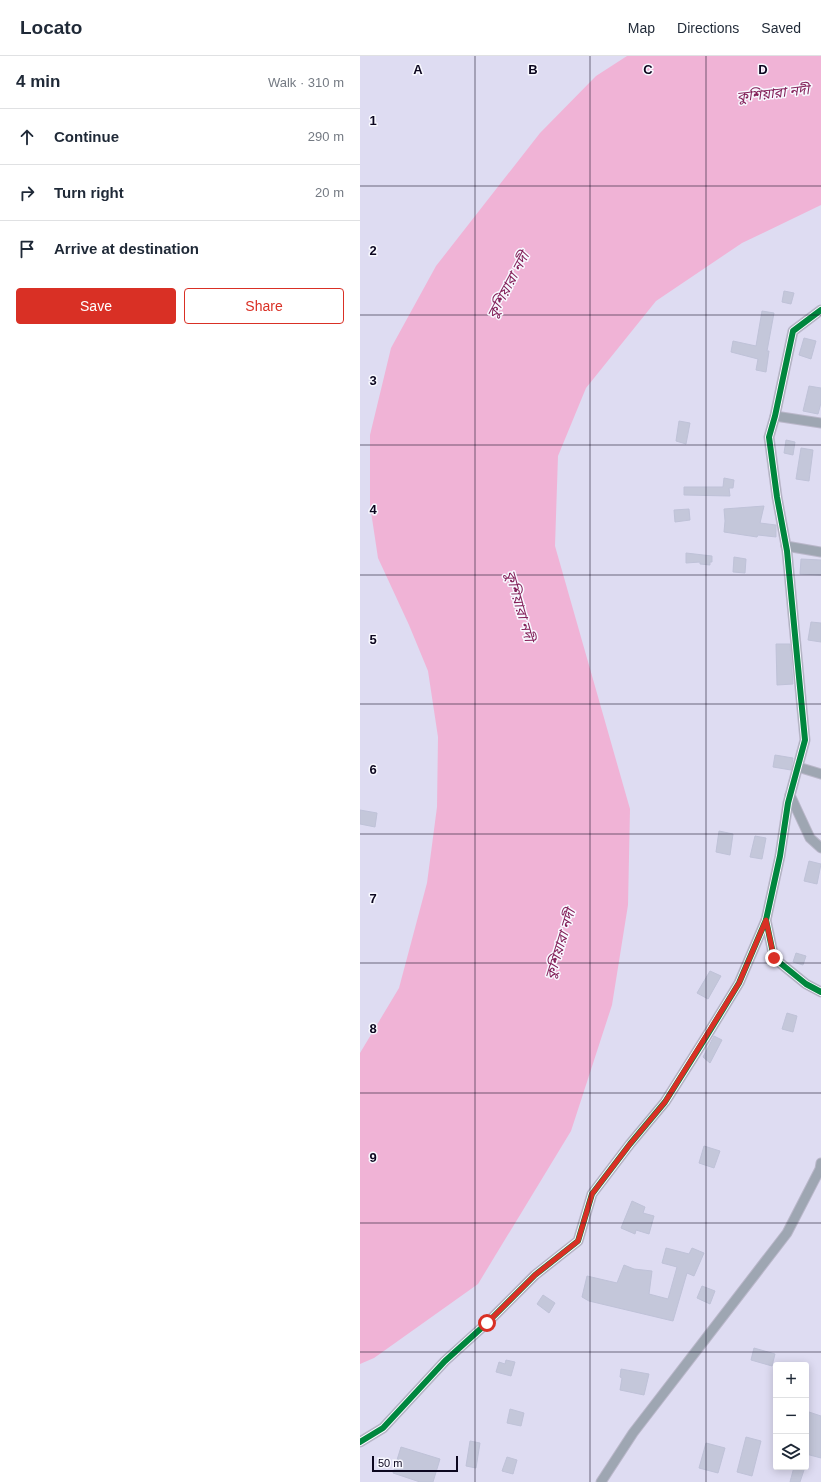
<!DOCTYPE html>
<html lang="en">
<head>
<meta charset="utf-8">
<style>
	body { margin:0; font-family:Helvetica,"Noto Sans Bengali",sans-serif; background:#f6f6f7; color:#1f2937 }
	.controls { position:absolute; right:12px; bottom:12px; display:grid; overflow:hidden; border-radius:4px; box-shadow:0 2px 10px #0003 }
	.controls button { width:36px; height:36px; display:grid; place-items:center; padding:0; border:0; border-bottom:1px solid #e0e1e3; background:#fff; color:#1f2937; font:20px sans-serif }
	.scale { position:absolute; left:12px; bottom:10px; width:86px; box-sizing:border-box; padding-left:4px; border:2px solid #0c071f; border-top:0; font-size:11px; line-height:14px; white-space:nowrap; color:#0c071f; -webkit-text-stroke:3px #f8f8ff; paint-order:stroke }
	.stop { position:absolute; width:12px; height:12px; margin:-9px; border:3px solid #d93025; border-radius:50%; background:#fff }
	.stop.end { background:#d93025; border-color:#fff; box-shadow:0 1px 4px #0008 }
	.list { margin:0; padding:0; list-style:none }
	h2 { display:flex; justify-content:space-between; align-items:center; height:52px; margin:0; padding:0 16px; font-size:17px }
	h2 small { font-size:13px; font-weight:400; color:#747a83 }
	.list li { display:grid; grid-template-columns:26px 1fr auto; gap:12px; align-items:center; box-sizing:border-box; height:56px; padding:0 16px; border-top:1px solid #e0e1e3 }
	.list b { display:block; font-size:15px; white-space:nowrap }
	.list em { font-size:13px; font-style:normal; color:#747a83 }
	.actions { display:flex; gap:8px; padding:12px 16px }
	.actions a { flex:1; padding:9px 0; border:1px solid #d93025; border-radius:4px; text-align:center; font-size:14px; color:#d93025 }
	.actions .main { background:#d93025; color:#fff }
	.icon { flex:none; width:22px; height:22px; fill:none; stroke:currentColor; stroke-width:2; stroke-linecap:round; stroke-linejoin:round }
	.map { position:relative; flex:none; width:461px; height:1426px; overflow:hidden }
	header { display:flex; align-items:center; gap:24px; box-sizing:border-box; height:56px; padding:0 20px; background:#fff; border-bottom:1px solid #e0e1e3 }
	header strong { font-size:19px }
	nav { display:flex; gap:22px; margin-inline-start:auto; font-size:14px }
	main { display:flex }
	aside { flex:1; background:#fff }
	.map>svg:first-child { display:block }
</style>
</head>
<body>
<header>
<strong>Locato</strong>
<nav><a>Map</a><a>Directions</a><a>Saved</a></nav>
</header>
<main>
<aside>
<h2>4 min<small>Walk · 310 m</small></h2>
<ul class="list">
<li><svg class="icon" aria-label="ahead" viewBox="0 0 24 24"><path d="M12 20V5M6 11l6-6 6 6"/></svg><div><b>Continue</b></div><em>290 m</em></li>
<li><svg class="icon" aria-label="right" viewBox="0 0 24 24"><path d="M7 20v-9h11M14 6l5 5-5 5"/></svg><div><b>Turn right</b></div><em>20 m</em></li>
<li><svg class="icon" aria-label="arrive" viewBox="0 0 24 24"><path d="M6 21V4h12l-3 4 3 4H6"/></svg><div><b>Arrive at destination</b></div></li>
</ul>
<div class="actions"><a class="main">Save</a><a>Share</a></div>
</aside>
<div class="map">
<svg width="461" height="1426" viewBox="0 0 461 1426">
	<rect width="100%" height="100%" fill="#dedcf2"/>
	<path fill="#f0b3d6" d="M267,0H461V149L382,187L296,245L226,332L198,400L195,490L270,753L268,849L252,949L211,1075L118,1228L14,1302L0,1308V997L39,932L67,827L77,751L78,681L68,615L49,569L18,502L10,449V379L31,292L76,210L180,77L236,20Z"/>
	<g fill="#c4c7da" stroke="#bfc2d8">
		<path d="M424,235L434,237L431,248L422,246Z"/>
		<path d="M402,255L414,257L407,295H409L406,316L396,314L398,303L371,296L373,285L396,290Z"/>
		<path d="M444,282L456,285L451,303L439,299Z"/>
		<path d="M449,330L461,332V347L458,358L443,355Z"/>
		<path d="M319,365L330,367L326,388L316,385Z"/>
		<path d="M426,384L435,386L433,399L424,397Z"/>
		<path d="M441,392L453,394L449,425L436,423Z"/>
		<path d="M364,422L374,424L373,432H369L370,440L324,439V431H363Z"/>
		<path d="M404,450L400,467L416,469V481L398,479L397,481L364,476L365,465L364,453Z"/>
		<path d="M329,453L330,464L315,466L314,454Z"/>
		<path d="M326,497L352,500V506H350V509L340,508V506L326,507Z"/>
		<path d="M374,501L386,503L385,517L373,516Z"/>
		<path d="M441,503L461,504V519L440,518Z"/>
		<path d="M451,566L461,567V586L448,584Z"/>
		<path d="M416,588H430L433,628L417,629Z"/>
		<path d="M415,699L433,702L431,714L413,711Z"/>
		<path d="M0,754L17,757L15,771L0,768Z"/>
		<path d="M359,775L373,778L370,799L356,796Z"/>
		<path d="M395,780L406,782L402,803L390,801Z"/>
		<path d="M449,805L461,808L457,828L444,825Z"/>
		<path d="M436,897L446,900L443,909L433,906Z"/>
		<path d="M350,915L361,920L348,943L337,937Z"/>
		<path d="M427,957L437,960L433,976L422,973Z"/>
		<path d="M354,980L362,984L350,1007L343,1001Z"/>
		<path d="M344,1090L360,1095L354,1112L339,1107Z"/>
		<path d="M272,1145L285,1151L283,1157L294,1160L289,1178L276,1174L275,1178L261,1172Z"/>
		<path d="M306,1192L329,1198L332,1192L344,1197L334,1220L327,1217L313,1265L229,1245L222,1241L227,1220L257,1227L264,1209L274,1213L292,1215L289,1238L308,1243L317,1211L302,1207Z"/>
		<path d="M342,1230L355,1235L350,1248L337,1242Z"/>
		<path d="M183,1239L195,1247L189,1257L177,1248Z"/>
		<path d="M394,1292L415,1298L412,1310L391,1304Z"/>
		<path d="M146,1304L155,1306L151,1320L136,1316L139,1306L145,1308Z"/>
		<path d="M261,1313L289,1318L284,1339L260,1334L262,1322L260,1321Z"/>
		<path d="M150,1353L164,1357L161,1370L147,1367Z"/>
		<path d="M446,1355L461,1360V1402L446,1398Z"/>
		<path d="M386,1381L401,1385L392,1420L377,1416Z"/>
		<path d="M110,1385L120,1387L116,1412L106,1410Z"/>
		<path d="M346,1387L365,1392L358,1417L339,1412Z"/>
		<path d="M41,1391L80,1403L73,1426H60L33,1417Z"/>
		<path d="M147,1401L157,1404L153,1418L142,1415Z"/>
		<path d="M434,1411H445L440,1426H430Z"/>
	</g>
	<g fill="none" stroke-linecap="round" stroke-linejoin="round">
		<g stroke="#bab7ca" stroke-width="11">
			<g id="minor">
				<path d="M461,254L433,275L415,360L409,381L417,441L427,495L445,684L428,747L420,800L406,864L414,902L446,928L461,936"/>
				<path d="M415,360L461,367"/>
				<path d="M426,490L461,496"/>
				<path d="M438,711L461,718"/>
				<path d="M430,739L450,782L461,792"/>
				<path d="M0,1386L23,1372L85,1305L127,1267L175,1219L218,1185L232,1138L270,1088L305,1046L346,981L379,927L406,864"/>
				<path d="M241,1426L273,1377L427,1177L460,1113L461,1107"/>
			</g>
		</g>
		<use href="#minor" stroke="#9ea6b2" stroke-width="9"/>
		<g stroke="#f8f8ff" stroke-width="8">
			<g id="cycleway">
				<path d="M461,254L433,275L415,360L409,381L417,441L427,495L445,684L428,747L420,800L406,864L414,902L446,928L461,936"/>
				<path d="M0,1386L23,1372L85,1305L127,1267L175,1219L218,1185L232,1138L270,1088L305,1046L346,981L379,927L406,864"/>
			</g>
		</g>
		<use href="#cycleway" stroke="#00873e" stroke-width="6"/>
	</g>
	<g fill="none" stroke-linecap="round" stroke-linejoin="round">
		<path stroke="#d93025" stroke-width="5" d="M127,1267L175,1219L218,1185L232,1138L270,1088L305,1046L379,927L406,864L414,902"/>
	</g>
	<path fill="none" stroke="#0c071f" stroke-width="1" stroke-opacity="0.55" d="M115,0V1426M230,0V1426M346,0V1426M0,130H461M0,259H461M0,389H461M0,519H461M0,648H461M0,778H461M0,907H461M0,1037H461M0,1167H461M0,1296H461"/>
	<g text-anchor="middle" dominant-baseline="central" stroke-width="3" stroke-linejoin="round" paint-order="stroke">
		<g font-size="14" font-style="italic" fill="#832059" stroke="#f8f8ff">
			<text transform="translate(413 37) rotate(-6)">কুশিয়ারা নদী</text>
			<text transform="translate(148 229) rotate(-62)">কুশিয়ারা নদী</text>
			<text transform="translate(160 550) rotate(74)">কুশিয়ারা নদী</text>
			<text transform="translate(200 888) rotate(-73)">কুশিয়ারা নদী</text>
		</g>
	</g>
	<g font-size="13" text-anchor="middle" font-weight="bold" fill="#0c071f" stroke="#f8f8ff" stroke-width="3" stroke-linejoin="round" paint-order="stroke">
		<text x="58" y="18">A</text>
		<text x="173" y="18">B</text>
		<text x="288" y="18">C</text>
		<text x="403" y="18">D</text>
		<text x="13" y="69">1</text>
		<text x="13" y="199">2</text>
		<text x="13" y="329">3</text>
		<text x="13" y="458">4</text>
		<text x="13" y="588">5</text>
		<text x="13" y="718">6</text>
		<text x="13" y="847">7</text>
		<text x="13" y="977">8</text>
		<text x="13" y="1106">9</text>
	</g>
</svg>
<div class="controls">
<button>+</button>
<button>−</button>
<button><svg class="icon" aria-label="layers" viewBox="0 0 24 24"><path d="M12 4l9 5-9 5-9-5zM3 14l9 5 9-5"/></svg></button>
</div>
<div class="scale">50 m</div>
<div class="stop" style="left:127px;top:1267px"></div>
<div class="stop end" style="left:414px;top:902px"></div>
</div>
</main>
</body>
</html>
